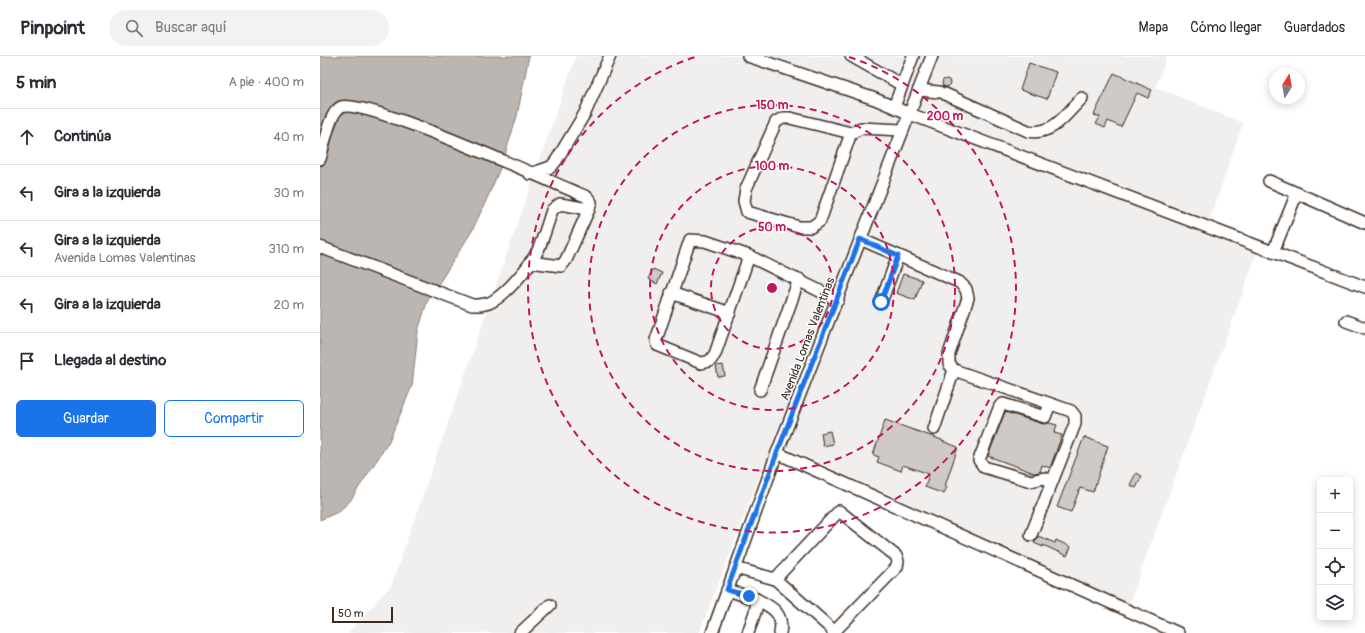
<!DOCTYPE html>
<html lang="es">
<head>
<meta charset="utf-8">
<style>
	body { margin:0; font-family:Pangolin,sans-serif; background:#f2f2f3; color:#2b2b33 }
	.controls { position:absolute; right:12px; bottom:12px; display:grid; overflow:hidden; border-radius:6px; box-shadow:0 2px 10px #0003 }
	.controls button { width:36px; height:36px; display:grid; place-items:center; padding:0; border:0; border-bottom:1px solid #e1e1e2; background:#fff; color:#2b2b33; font:20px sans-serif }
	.compass { position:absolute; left:949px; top:12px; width:36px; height:36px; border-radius:50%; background:#fff; box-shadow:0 2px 10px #0003; rotate:11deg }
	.scale { position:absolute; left:12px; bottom:10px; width:61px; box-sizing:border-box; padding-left:4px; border:2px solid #3b2a1e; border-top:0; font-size:11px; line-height:14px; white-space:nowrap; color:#3b2a1e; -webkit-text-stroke:3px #fff; paint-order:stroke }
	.stop { position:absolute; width:12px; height:12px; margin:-9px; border:3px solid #1a73e8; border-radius:50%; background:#fff }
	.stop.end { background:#1a73e8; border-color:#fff; box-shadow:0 1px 4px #0008 }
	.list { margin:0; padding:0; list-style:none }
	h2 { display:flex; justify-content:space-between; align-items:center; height:52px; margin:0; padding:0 16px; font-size:17px }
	h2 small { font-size:13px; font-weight:400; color:#7c7c81 }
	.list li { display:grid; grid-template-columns:26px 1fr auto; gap:12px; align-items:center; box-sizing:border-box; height:56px; padding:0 16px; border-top:1px solid #e1e1e2 }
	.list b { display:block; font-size:15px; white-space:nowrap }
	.list p { margin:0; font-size:13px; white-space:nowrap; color:#7c7c81 }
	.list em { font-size:13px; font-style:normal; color:#7c7c81 }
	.actions { display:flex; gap:8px; padding:12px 16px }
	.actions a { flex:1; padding:9px 0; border:1px solid #1a73e8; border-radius:6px; text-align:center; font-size:14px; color:#1a73e8 }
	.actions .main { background:#1a73e8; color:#fff }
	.icon { flex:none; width:22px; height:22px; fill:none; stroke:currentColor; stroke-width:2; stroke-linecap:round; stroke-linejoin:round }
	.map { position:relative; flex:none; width:1045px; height:577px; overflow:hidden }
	header { display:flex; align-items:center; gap:24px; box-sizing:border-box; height:56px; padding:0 20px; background:#fff; border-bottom:1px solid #e1e1e2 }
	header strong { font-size:19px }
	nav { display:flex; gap:22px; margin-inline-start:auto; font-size:14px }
	.search { width:280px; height:36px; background:#f2f2f3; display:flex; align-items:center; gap:10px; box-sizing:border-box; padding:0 14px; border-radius:22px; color:#7c7c81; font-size:15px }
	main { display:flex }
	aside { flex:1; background:#fff }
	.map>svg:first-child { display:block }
</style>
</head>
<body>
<header>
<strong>Pinpoint</strong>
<div class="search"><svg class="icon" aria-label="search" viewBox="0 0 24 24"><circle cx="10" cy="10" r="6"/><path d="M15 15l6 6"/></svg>Buscar aquí</div>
<nav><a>Mapa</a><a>Cómo llegar</a><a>Guardados</a></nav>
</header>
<main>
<aside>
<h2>5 min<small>A pie · 400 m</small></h2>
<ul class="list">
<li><svg class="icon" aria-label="ahead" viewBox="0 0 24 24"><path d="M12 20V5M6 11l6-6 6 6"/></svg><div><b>Continúa</b></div><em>40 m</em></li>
<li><svg class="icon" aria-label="left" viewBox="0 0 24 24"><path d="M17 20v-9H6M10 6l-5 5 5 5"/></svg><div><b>Gira a la izquierda</b></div><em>30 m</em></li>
<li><svg class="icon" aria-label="left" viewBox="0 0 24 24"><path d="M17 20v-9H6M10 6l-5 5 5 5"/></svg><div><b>Gira a la izquierda</b><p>Avenida Lomas Valentinas</p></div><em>310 m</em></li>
<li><svg class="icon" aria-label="left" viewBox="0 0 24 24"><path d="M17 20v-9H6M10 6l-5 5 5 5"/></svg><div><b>Gira a la izquierda</b></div><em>20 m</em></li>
<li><svg class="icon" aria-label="arrive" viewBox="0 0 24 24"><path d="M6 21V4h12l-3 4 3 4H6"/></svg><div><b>Llegada al destino</b></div></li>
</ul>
<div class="actions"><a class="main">Guardar</a><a>Compartir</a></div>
</aside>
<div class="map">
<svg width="1045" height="577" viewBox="0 0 1045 577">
	<rect width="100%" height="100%" fill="#fff"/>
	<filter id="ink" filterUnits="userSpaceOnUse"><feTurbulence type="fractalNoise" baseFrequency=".025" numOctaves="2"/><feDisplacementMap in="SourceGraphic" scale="8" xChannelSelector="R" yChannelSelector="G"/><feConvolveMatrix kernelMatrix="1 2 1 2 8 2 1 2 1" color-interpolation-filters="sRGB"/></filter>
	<g filter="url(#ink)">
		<path fill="#f1efee" d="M256,0H847L836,31L923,67L886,175L937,197L809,548L453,386L379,577H27L71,530Z"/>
		<path fill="#bcb6b3" stroke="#887e77" d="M0,0H209L197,60L183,105L170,136L152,175L107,246L98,275L92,330L68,387L30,445L18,456L0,464Z"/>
		<g fill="#cfcac7" stroke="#3b2a1e">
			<path d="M709,7L736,16L727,43L700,34Z"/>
			<path d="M794,17L832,34L828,42L817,37L801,71L788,65L785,72L776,68L780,61L774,59Z"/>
			<circle cx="626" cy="27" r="4"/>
			<path d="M333,213L342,217L337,228L328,223Z"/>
			<path d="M583,218L602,224L595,244L576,237Z"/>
			<path d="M403,309L405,320L398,321L396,310Z"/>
			<path d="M685,356L723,368L729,367L737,369L734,377L742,379L730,412L722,409L720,416L714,417L668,400Z"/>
			<path d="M565,364L622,384V385L638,391L625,430H627L624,438L605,431L609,418L583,409L581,415L557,406L559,401L553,399Z"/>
			<path d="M510,375L513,388L503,390L501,377Z"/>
			<path d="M764,381L788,390L773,436L760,432L751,456L737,451Z"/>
			<path d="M816,417L822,420L816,432L810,429Z"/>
			<path d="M718,480L735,487L736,484L751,491L747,500L723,489V491L714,487Z"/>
		</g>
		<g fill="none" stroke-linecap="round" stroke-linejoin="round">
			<g stroke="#3b2a1e" stroke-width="14">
				<g id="minor">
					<path d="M428,0L555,43L590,58L1045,231"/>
					<path d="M531,0L582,29"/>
					<path d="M599,34L619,36"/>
					<path d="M625,38L708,75C733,80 746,58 762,42"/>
					<path d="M574,51L593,0"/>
					<path d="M531,77L470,62H463L456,66L426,133L424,145L427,156L479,171H491L500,165L531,77L541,72L582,74"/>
					<path d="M0,103C4,90 9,56 21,51C45,41 233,127 267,141L271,146L269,153L240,148L232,154C228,167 224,180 219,192C212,208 188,236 173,245C167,249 159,249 152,249L0,191"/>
					<path d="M210,118L231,111L236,105L265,57L290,0"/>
					<path d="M949,125L1045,167"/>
					<path d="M540,183L639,226L646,233L648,242L629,298V308L634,314L751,355L755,360V368L711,479"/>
					<path d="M953,196L977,137"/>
					<path d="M429,200L395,298L390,305L381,307L337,289L336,284L370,184L385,185L429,200L518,244"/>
					<path d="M210,206L241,210L246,204L269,153"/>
					<path d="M351,237L410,257"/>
					<path d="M561,246L578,200"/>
					<path d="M1026,265L1045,272"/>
					<path d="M440,334L479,223"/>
					<path d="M730,348L725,361L683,348L680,350L659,404L664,411L711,425L724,422L732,425"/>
					<path d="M614,373L634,314"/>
					<path d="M457,397L858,577"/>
					<path d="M415,512L455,523L519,455L576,500L578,505L577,511L513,577"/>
					<path d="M455,523L515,576"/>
					<path d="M407,534L436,543V553L428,577"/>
					<path d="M436,543C452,551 464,557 460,577"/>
					<path d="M200,577L230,549"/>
					<path d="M392,577L457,397L612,0"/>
				</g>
			</g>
			<use href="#minor" stroke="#fff" stroke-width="11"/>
		</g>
	</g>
	<g fill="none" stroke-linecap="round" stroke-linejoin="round" filter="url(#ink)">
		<path stroke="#1a73e8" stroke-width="5" d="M429,540L407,534L457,397L540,183L578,200L561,246"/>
	</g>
	<g fill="none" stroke="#c2185b" stroke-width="2" stroke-dasharray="7 5">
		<circle cx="452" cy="232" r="61"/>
		<circle cx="452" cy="232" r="122"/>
		<circle cx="452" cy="232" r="183"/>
		<path d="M529 1A244 244 0 1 1 375 1"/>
	</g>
	<g text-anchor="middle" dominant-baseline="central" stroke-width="3" stroke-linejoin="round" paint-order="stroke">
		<g font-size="12" fill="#3b2a1e" stroke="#fff">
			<text transform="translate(488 283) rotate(-69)">Avenida Lomas Valentinas</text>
		</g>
	</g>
	<circle cx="452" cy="232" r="6" fill="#c2185b" stroke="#fff" stroke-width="2"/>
	<g font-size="12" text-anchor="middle" font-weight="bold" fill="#c2185b" stroke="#fff" stroke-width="3" stroke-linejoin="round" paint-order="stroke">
		<text x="452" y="53">150 m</text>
		<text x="625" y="64">200 m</text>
		<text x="452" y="114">100 m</text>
		<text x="452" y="175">50 m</text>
	</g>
</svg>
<div class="controls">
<button>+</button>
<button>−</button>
<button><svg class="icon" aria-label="locate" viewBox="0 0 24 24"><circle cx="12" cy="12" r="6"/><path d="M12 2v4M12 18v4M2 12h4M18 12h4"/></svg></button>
<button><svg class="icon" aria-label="layers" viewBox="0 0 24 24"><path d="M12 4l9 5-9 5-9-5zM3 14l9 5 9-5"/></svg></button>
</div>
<svg class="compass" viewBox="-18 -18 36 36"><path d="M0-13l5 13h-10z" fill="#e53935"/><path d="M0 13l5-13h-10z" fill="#7c7c81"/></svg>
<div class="scale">50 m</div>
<div class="stop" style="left:561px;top:246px"></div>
<div class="stop end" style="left:429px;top:540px"></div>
</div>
</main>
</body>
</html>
